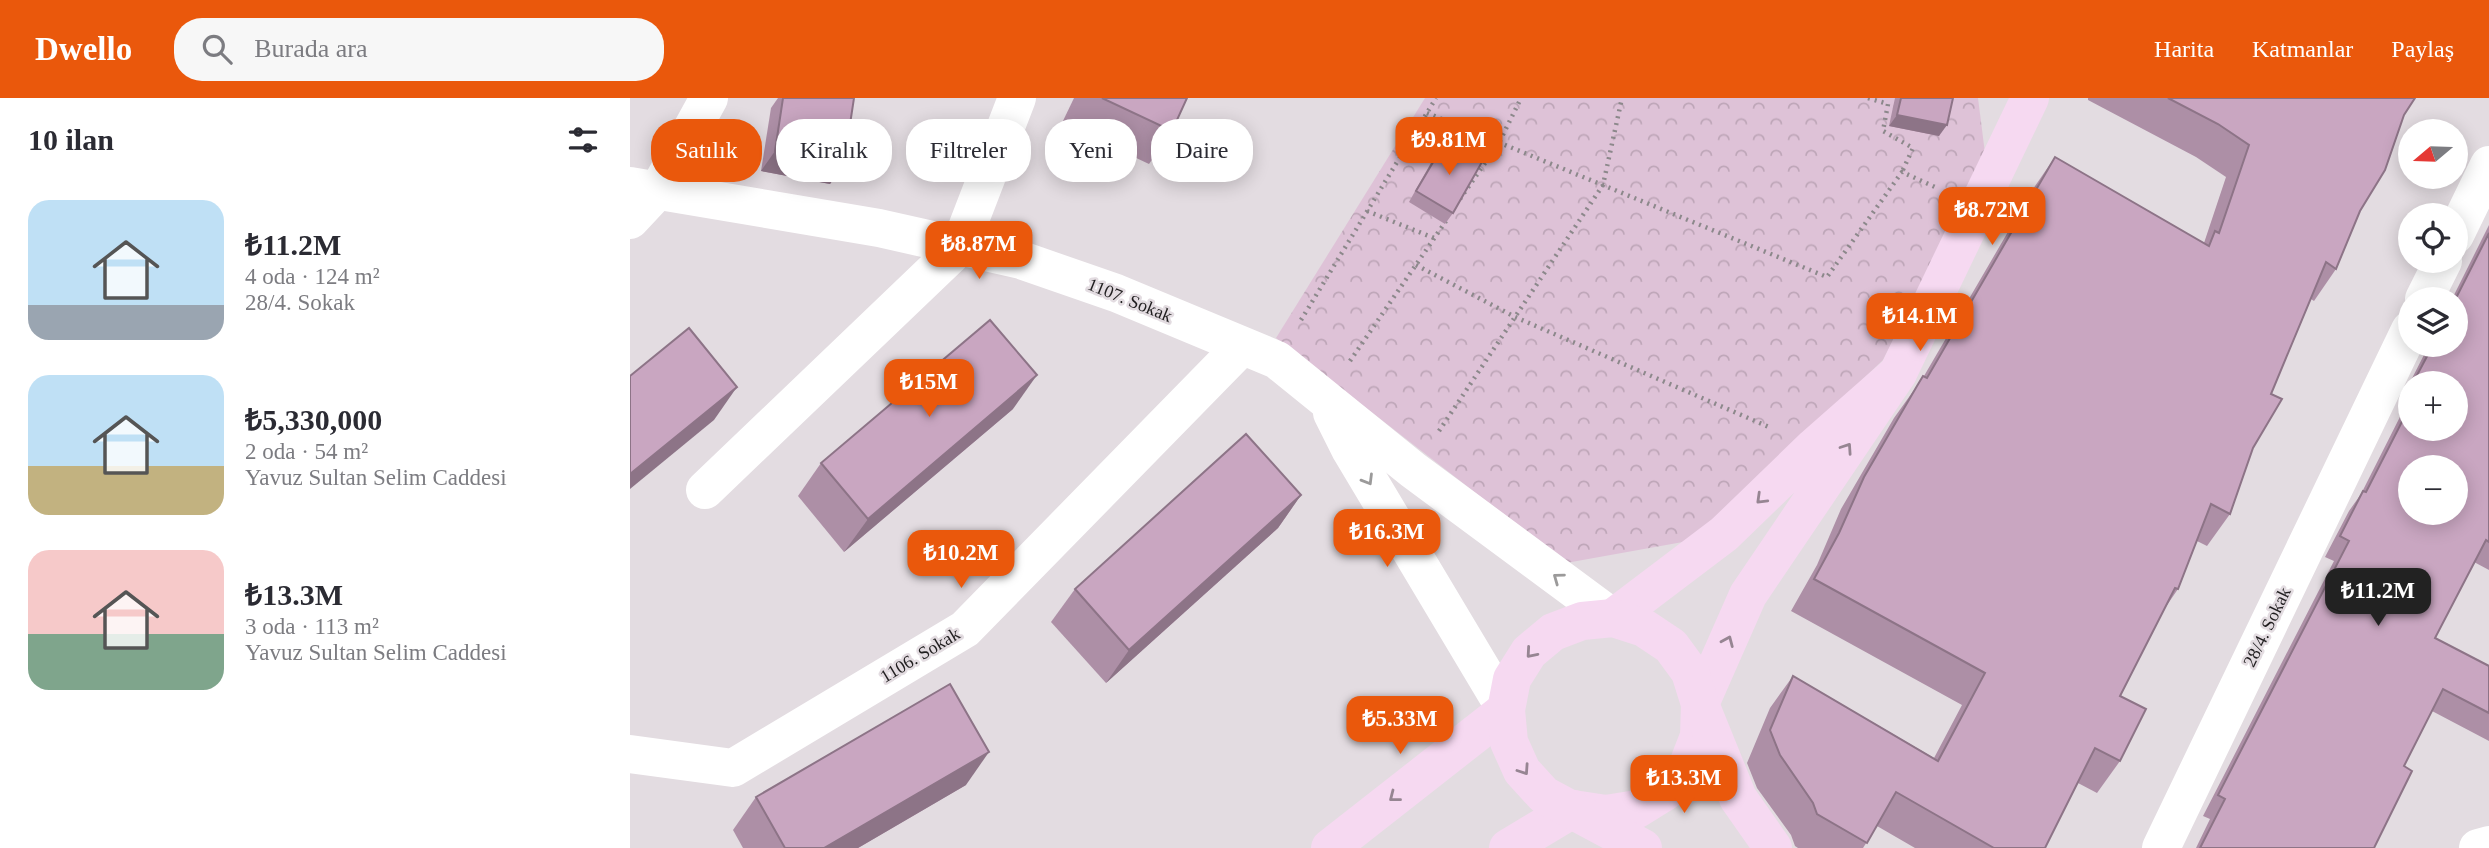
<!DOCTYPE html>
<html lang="tr">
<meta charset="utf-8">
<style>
:root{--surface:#fff;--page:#f7f7f7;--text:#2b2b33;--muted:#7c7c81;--accent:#ea580c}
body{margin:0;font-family:"Times New Roman",serif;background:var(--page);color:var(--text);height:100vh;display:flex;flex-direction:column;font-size:26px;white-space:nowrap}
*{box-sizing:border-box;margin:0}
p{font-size:23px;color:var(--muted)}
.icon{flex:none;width:38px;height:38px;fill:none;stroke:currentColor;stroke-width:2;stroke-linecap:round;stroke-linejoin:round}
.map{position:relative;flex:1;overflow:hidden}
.panel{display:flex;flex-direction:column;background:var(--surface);width:630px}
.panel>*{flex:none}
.banner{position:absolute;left:21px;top:21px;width:665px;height:63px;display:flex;gap:14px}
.needle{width:46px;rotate:251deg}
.controls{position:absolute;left:1768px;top:21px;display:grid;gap:14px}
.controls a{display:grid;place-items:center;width:70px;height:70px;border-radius:50%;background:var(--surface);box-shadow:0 4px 18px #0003;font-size:35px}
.price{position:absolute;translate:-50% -60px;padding:0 16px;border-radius:14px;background:var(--accent);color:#fff;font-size:23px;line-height:46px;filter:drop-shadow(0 2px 4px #0008)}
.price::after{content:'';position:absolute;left:50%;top:42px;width:21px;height:16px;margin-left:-10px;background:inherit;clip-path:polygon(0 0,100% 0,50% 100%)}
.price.active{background:#222;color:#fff}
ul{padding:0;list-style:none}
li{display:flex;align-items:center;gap:21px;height:175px;padding:0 28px}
li span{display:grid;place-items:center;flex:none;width:196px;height:140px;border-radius:21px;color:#555}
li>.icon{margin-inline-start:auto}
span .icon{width:84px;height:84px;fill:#fffc;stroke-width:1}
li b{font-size:30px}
h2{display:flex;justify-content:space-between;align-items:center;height:84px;padding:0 28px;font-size:30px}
.pill{padding:0 24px;border-radius:28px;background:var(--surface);box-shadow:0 4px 18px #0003;font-size:24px;line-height:63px}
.pill.active{background:var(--accent);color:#fff}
header{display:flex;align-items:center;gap:42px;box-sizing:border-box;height:98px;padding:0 35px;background:var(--accent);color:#fff}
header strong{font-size:33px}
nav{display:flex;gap:38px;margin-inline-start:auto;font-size:24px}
.search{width:490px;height:63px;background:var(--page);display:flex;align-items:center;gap:18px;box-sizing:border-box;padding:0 24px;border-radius:28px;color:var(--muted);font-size:26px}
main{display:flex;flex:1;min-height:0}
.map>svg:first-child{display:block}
</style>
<header>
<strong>Dwello</strong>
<div class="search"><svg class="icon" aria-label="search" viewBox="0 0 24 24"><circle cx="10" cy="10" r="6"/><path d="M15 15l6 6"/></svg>Burada ara</div>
<nav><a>Harita</a><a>Katmanlar</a><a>Paylaş</a></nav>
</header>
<main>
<section class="panel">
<h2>10 ilan<svg class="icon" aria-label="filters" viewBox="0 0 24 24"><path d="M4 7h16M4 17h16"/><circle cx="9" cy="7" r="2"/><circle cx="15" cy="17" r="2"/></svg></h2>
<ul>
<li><span style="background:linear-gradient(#bfe0f5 75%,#9aa5b1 0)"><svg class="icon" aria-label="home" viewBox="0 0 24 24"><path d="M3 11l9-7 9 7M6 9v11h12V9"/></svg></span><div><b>₺11.2M</b><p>4 oda · 124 m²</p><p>28/4. Sokak</p></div></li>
<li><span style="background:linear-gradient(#bfe0f5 65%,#c2b280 0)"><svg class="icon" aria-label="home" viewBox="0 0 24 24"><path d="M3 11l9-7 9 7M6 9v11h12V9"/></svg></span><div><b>₺5,330,000</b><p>2 oda · 54 m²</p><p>Yavuz Sultan Selim Caddesi</p></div></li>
<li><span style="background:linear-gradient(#f6c9c9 60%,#7fa58c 0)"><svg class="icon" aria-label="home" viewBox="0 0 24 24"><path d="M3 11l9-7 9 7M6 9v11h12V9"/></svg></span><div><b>₺13.3M</b><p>3 oda · 113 m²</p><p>Yavuz Sultan Selim Caddesi</p></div></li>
</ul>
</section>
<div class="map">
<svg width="1859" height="750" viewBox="0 0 1859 750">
<defs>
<pattern id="park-crowns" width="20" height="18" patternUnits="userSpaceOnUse" patternTransform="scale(1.75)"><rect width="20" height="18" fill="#dec2d7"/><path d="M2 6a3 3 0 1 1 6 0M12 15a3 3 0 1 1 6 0" fill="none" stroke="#bea6b8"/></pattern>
</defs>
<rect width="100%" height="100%" fill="#e3dce1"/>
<polygon fill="url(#park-crowns)" points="795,0 1348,0 1356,63 1253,262 1064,442 936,465 646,240"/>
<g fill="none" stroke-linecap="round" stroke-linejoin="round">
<g stroke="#8c888b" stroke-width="4.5" stroke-dasharray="2 5" stroke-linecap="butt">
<polyline points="1238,0 1258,6 1253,33 1283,50 1272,74"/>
<polyline points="797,15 1197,179 1272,74 1305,89"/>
<polyline points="830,101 869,45 891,0"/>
<polyline points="737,113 804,140"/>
<polyline points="786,167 885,219 1139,329"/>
<polyline points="671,222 806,0"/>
<polyline points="720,263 816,123"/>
<polyline points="809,333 973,87 992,0"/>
</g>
<g stroke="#fff" stroke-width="38">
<polyline points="0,88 249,130 391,162 486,195 647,262 783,372 983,520"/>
<polyline points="0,122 29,91 79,0"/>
<polyline points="1825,137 1859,67"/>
<polyline points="1794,201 1813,163"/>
<polyline points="702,315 720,351 876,612"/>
<polyline points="75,392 330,148 387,0"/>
<polyline points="0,656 103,670 335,531 612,248"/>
<polyline points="1531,750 1780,232"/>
<polyline points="1848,750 1859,747"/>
</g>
<g stroke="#f6d9f1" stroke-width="38">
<polyline points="1268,275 1400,0"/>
<polyline points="943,711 976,716 1007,711 1036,693 1057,669 1069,638 1070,606 1118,497 1268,275 1184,349 1094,436 983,520"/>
<polyline points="700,750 876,612"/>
<polyline points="878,750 943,711"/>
<polyline points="1013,750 914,697 892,673 879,644 876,612 882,581 899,554 923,534 952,523 983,520 1014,530 1041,548 1060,574 1070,606 1108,700 1143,750"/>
</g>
</g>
<g fill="#ad8fa6" fill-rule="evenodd">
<polygon points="148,0 153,0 214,66 200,86 131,73 141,10"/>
<polygon points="444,0 557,0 542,33 519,66 432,25"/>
<polygon points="1265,0 1323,0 1309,38 1259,28"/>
<polygon points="1458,0 1785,0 1774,17 1730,113 1706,171 1684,203 1681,201 1641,296 1600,416 1577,448 1567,443 1548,491 1535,510 1490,598 1490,663 1467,695 1448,685 1415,750 1285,750 1247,728 1233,750 1168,750 1165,748 1161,737 1127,690 1117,665 1140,610 1163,578 1304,660 1332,607 1161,513 1187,467 1211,411 1264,320 1294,278 1403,91 1425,59 1574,145 1596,79 1566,59 1458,2"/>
<polygon points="815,44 823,115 815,126 779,104 807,54"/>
<path d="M1859 127V472L1844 464 1805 540 1859 568V643L1802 613 1774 668 1744 750H1566L1580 721 1573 718 1704 463 1695 459 1719 413 1731 396 1777 305 1771 302 1799 247H1825V201H1822ZM1780 285H1825L1780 331Z"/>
<polygon points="383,311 214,454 168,398 191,365"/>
<polygon points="671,397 648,430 476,585 421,524 445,491"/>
<polygon points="336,687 228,750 113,750 103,732 126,699"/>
</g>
<g fill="#8d7487">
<polygon points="1267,17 1317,27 1309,38 1259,28"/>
<polygon points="145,53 214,66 200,86 131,73"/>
<polygon points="407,277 383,311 214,454 238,421"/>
<polygon points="107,289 84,322 0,391 0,376"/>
<polygon points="671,397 648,430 476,585 499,552"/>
<polygon points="359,654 336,687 228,750 194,750"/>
</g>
<g fill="#c9a6c1" stroke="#8d7487" stroke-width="2" fill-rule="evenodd">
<polygon points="153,0 224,0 214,66 145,53"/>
<polygon points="472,0 557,0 542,33"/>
<polygon points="1271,0 1323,0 1317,27 1267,17"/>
<polygon points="1538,0 1785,0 1774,17 1755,72 1730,113 1706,171 1696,164 1641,296 1652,301 1623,350 1600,416 1581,406 1548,491 1545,490 1490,598 1516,611 1490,663 1465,650 1415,750 1364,750 1266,694 1237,745 1187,716 1183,705 1150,657 1140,632 1163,578 1308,663 1355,575 1184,481 1209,435 1234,379 1287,288 1293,278 1297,280 1425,59 1579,148 1585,133 1589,135 1619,47 1588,26"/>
<polygon points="815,44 852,64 823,115 786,93"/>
<path d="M1859 135V444L1856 442 1805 540 1859 568V615L1813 591 1774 668 1782 673 1744 750H1570L1595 701 1588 697 1719 443 1710 438 1733 393 1736 394 1780 308V331H1825V285H1791L1785 281 1803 247H1825V202ZM1780 369H1825V415H1780Z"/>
<polygon points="360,222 407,277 238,421 191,365"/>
<polygon points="59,230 107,289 0,376 0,278"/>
<polygon points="616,336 671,397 499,552 445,491"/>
<polygon points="320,586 359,654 194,750 155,750 126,699"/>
</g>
<defs><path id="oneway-chevron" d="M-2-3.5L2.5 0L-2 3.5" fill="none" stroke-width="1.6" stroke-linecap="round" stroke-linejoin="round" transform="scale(1.75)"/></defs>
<g stroke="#968592">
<use href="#oneway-chevron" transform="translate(1217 350) rotate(-56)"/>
<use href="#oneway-chevron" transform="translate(1131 401) rotate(136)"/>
<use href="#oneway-chevron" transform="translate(1098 543) rotate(-67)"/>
<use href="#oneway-chevron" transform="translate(901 555) rotate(131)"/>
<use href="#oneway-chevron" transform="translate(894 672) rotate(56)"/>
<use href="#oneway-chevron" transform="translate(764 699) rotate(142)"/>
</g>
<g stroke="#9b9a9a">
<use href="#oneway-chevron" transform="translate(738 382) rotate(59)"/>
<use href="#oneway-chevron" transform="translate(928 480) rotate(-144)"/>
</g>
<g text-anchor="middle" stroke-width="5" stroke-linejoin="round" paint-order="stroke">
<g font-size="18" fill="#201e1f" stroke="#e3dce1">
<text transform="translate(500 202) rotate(22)" y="6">1107. Sokak</text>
<text transform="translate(1637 529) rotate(-64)" y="6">28/4. Sokak</text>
<text transform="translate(290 557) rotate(-31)" y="6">1106. Sokak</text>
</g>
</g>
</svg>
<div class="controls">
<a><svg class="needle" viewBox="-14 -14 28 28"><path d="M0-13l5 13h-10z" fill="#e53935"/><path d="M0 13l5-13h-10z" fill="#7c7c81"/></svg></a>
<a><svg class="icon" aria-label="locate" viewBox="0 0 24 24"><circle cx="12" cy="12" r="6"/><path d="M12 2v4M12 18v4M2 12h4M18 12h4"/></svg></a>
<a><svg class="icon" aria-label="layers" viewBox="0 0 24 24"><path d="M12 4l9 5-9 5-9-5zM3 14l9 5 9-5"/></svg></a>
<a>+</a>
<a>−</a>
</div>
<b class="price" style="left:819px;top:79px">₺9.81M</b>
<b class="price" style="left:1362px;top:149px">₺8.72M</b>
<b class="price" style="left:349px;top:183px">₺8.87M</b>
<b class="price" style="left:1290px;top:255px">₺14.1M</b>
<b class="price" style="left:299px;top:321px">₺15M</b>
<b class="price" style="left:757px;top:471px">₺16.3M</b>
<b class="price" style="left:331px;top:492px">₺10.2M</b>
<b class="price active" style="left:1748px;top:530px">₺11.2M</b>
<b class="price" style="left:770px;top:658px">₺5.33M</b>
<b class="price" style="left:1054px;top:717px">₺13.3M</b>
<div class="banner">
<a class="pill active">Satılık</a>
<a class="pill">Kiralık</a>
<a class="pill">Filtreler</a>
<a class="pill">Yeni</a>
<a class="pill">Daire</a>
</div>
</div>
</main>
